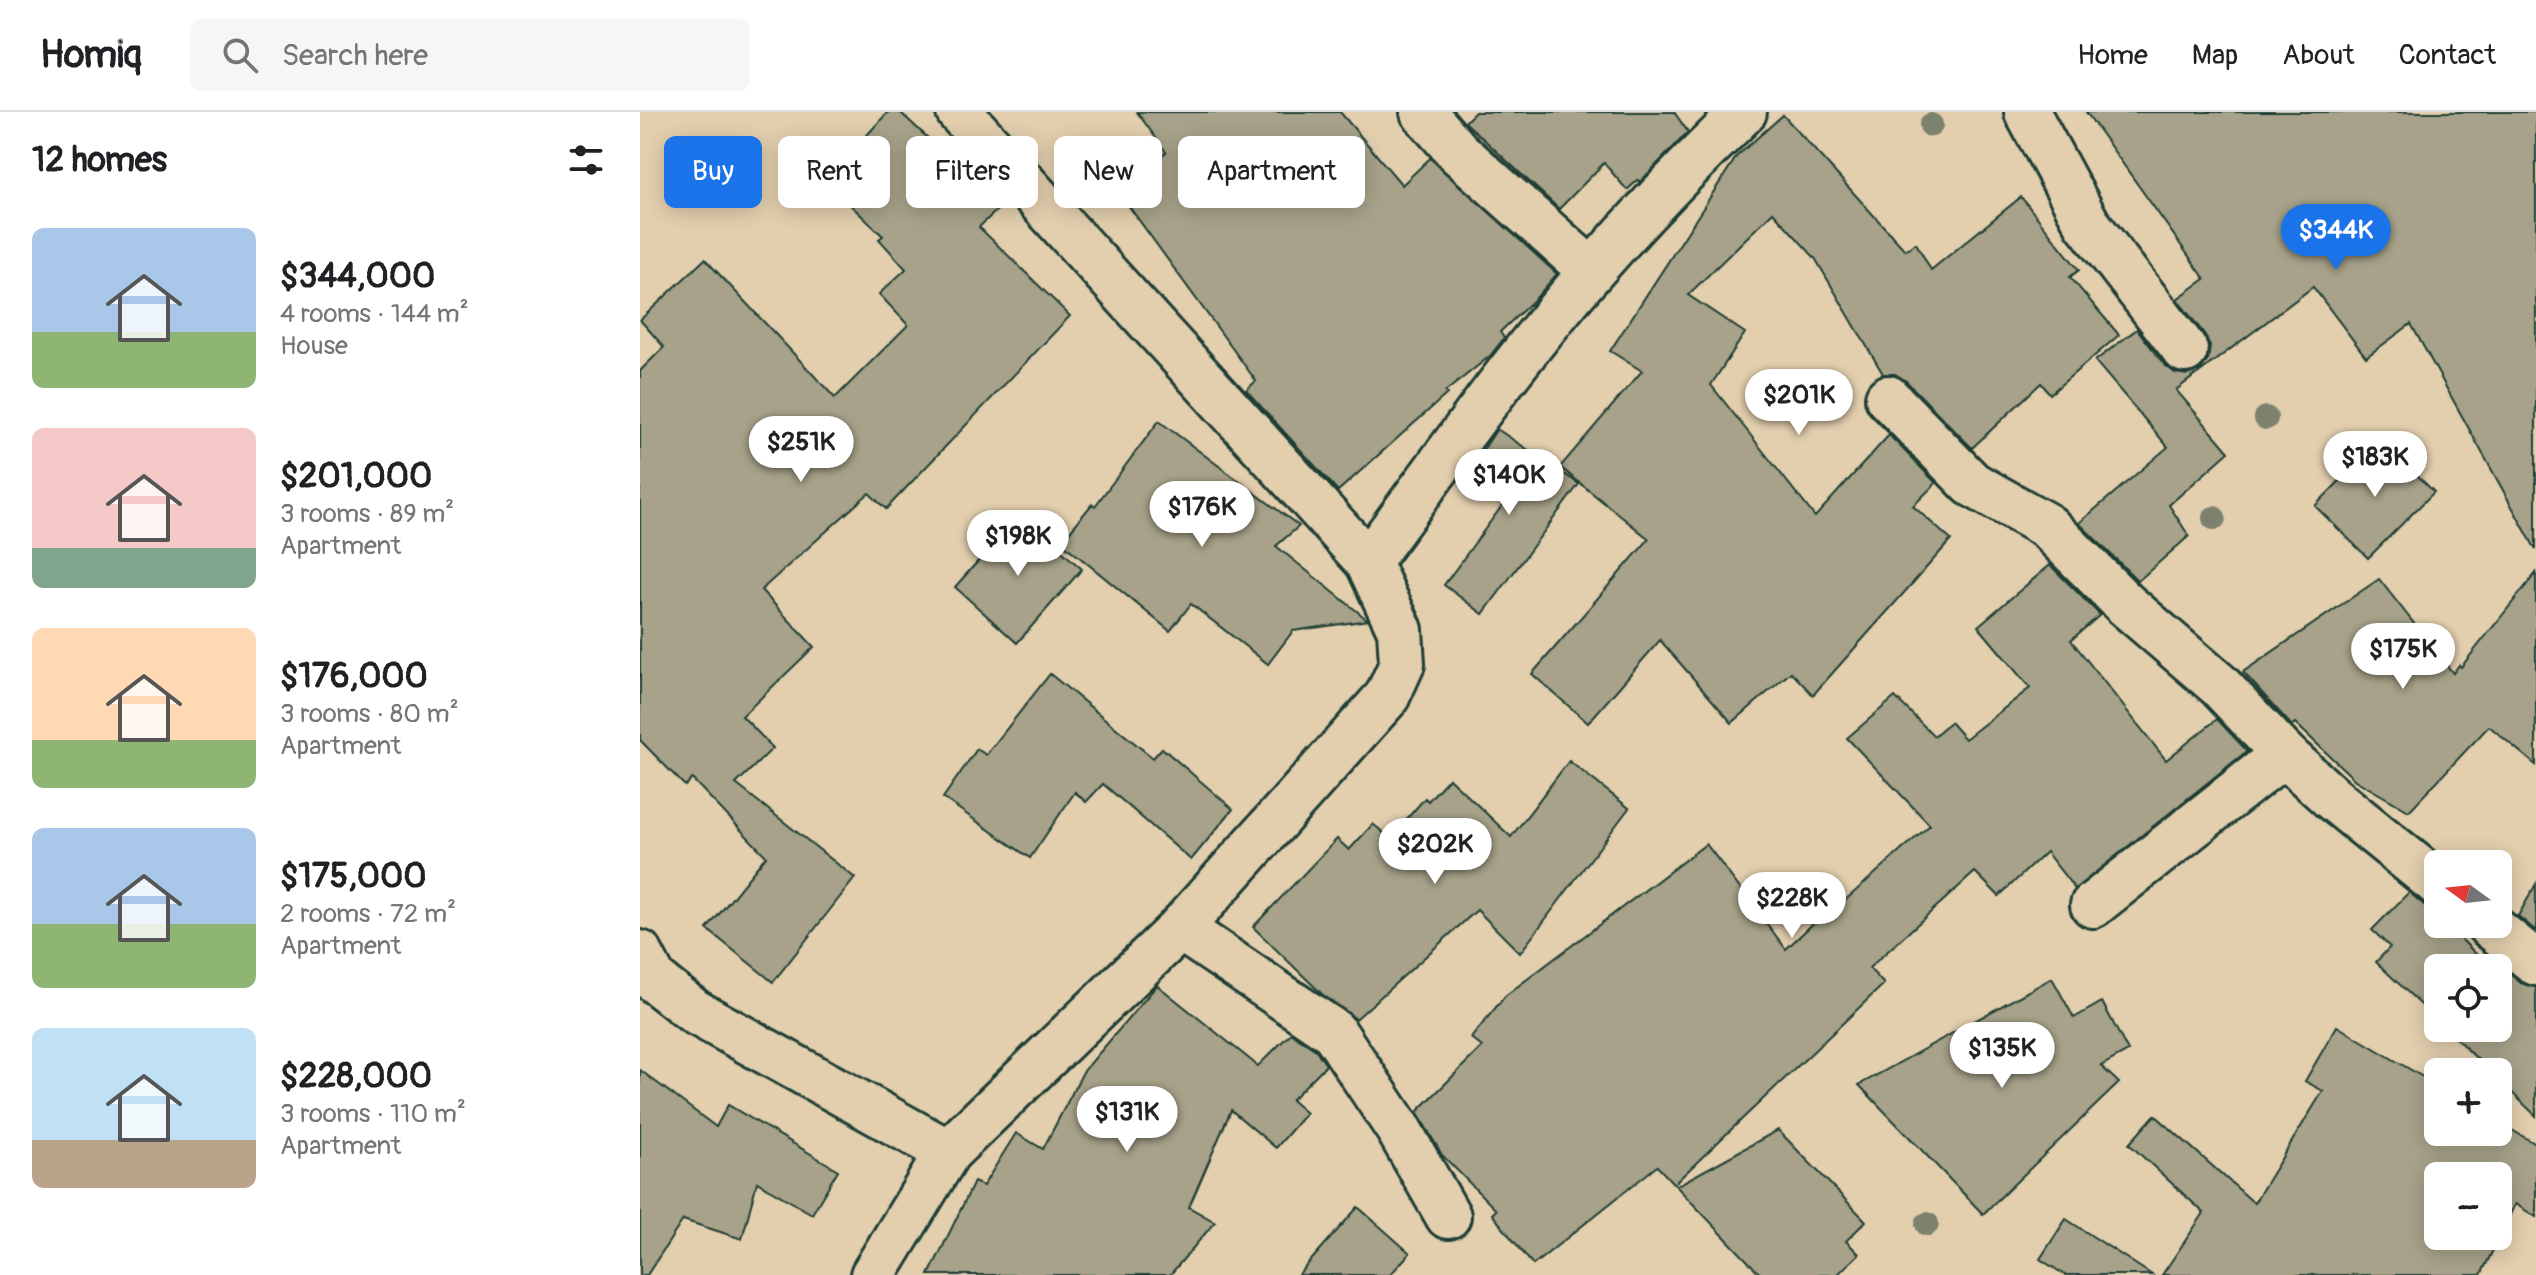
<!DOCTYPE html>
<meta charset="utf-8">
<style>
:root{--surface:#fff;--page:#f6f6f6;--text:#202124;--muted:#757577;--line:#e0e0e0;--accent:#1a73e8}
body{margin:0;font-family:Pangolin,sans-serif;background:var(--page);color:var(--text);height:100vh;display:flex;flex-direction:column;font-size:30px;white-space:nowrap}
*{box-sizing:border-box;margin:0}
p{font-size:26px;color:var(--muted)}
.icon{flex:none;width:44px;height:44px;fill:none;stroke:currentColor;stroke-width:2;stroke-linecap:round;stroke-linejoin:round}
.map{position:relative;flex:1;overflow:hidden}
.side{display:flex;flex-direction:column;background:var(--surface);width:640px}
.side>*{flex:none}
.top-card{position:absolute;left:24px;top:24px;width:760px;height:72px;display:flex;gap:16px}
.needle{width:52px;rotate:285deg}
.controls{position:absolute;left:1784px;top:738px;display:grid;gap:16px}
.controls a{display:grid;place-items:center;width:88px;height:88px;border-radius:12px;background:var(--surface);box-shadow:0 4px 20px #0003;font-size:40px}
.price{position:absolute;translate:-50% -68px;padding:0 18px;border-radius:28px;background:#fff;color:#222;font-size:26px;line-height:52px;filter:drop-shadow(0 2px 4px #0008)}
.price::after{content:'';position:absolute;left:50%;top:48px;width:24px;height:18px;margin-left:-12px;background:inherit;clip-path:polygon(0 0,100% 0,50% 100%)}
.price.active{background:var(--accent);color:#fff}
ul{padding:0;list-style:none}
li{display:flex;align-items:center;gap:24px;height:200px;padding:0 32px}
li span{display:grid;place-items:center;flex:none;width:224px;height:160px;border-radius:12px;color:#555}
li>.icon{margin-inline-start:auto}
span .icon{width:96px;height:96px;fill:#fffc;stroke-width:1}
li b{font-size:34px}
h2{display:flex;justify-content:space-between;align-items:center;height:96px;padding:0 32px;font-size:34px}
.tag{padding:0 28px;border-radius:12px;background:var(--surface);box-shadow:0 4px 20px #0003;font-size:28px;line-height:72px}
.tag.active{background:var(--accent);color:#fff}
header{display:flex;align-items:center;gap:48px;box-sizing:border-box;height:112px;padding:0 40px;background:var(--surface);border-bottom:2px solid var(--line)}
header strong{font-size:38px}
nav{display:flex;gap:44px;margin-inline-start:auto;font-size:28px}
.search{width:560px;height:72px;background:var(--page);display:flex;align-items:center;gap:20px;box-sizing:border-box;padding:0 28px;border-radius:12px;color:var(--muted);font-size:30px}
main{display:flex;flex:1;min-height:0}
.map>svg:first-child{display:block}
</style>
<header>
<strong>Homiq</strong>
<div class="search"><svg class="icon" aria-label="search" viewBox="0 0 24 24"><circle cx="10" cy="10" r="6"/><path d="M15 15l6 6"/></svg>Search here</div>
<nav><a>Home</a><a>Map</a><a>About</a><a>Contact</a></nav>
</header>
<main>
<section class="side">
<h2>12 homes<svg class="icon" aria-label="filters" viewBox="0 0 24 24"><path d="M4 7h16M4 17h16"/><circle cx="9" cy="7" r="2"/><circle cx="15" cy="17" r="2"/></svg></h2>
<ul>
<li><span style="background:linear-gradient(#a9c7e8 65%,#8fb573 0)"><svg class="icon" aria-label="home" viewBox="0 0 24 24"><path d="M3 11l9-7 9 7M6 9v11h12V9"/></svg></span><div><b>$344,000</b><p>4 rooms · 144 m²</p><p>House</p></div></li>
<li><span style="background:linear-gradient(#f6c9c9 75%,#7fa58c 0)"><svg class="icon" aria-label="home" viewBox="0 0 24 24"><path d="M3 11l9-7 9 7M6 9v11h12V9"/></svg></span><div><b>$201,000</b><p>3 rooms · 89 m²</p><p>Apartment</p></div></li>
<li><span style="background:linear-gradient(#ffd9b3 70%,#8fb573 0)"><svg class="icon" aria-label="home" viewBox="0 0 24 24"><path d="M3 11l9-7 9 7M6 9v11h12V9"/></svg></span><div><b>$176,000</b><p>3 rooms · 80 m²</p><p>Apartment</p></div></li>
<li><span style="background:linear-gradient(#a9c7e8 60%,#8fb573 0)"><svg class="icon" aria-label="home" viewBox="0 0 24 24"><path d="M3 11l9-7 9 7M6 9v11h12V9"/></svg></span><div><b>$175,000</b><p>2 rooms · 72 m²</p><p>Apartment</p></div></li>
<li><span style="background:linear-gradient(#bfe0f5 70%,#b9a48a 0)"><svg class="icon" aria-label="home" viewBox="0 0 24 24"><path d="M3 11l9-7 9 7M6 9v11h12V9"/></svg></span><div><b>$228,000</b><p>3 rooms · 110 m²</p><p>Apartment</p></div></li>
</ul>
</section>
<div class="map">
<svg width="1896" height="1163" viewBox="0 0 1896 1163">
<rect width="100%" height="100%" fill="#e3cfae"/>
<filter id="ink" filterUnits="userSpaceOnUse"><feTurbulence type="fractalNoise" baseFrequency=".0125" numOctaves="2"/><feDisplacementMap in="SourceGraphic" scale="16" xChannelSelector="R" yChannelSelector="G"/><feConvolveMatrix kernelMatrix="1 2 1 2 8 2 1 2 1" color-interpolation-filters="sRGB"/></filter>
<g filter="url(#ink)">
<g fill="#a7a289" stroke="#1f3d34" stroke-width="2" fill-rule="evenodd">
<polygon points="248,0 260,0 318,54 326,46 366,90 339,115 430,204 246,397 229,381 121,478 174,535 102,604 133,636 96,672 215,766 133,870 67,817 126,744 52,667 45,674 0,628 0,259 24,235 0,208 65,147 195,286 268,213 239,182 266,157 239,127 243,124 185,69"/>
<polygon points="497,0 700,0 762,73 790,46 917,162 896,186 860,220 864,226 850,244 805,280 807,282 698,379 606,278 616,269 477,78 526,40"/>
<polygon points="835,0 1034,0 1048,20 1000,70 998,68 987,78 964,51 919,97 825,10"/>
<polygon points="1446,0 1896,0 1896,438 1771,212 1726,245 1673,175 1536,278 1589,340 1529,393 1549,424 1498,469 1439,411 1528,335 1455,249 1497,217 1525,253 1535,261 1548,263 1560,258 1568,248 1570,234 1565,223 1537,187 1565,167"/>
<polygon points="1143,3 1265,138 1276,131 1291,158 1381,85 1439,158 1430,165 1479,223 1410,282 1401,271 1332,336 1266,269 1255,262 1243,262 1175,146 1133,100 1048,183 1105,221 1071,273 1175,405 1249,323 1296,371 1273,394 1311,428 1173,583 1151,560 1092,611 1020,528 948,611 892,562 1009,427 920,355 1002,259 970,239 1097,44"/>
<polygon points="519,309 659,414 636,434 728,508 653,519 628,552 551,492 530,519 421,430 452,392 455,394"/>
<polygon points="857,317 939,372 843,502 804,473 864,391 825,365"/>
<polygon points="1741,327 1794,380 1728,446 1675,394"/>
<polygon points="380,402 442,457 377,531 315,475"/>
<polygon points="1410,453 1460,503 1431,528 1526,648 1577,607 1607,639 1435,777 1406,740 1359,784 1335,760 1229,856 1244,872 1034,1072 1017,1054 893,1153 852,1102 856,1098 802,1043 777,1000 842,935 831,926 865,884 1066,732 1146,837 1181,804 1184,807 1290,713 1207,626 1255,585 1294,624 1310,610 1325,627 1390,576 1338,514"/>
<polygon points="1896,461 1896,653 1849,614 1769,699 1715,668 1655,611 1652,614 1603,560 1739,467 1813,561 1819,553 1821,555"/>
<polygon points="410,562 513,646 522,636 593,697 551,748 463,672 446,690 435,680 390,746 303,686 337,637 346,643"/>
<polygon points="929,649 989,696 880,841 837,798 716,907 683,883 613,815 697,727 709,738 733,712 750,726 785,686 788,689 809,666 871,725"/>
<polygon points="1896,772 1896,819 1878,804"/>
<polygon points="1769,780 1798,805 1798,812 1806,812 1850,856 1854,849 1881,871 1896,875 1896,1004 1858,967 1858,960 1851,960 1805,916 1858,916 1858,856 1798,856 1798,909 1736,850 1750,835 1732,818"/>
<polygon points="1412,866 1434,906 1462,890 1488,939 1461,954 1479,971 1343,1102 1219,973"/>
<polygon points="517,873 618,954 651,921 676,938 686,953 651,988 666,1001 636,1036 591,998 549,1095 575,1110 530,1163 289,1163 334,1070 343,1074 376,1021 403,1037 443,960"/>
<path d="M1697 914 1798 974V1020H1858V1010L1896 1032V1105L1875 1092 1841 1163H1522L1564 1101 1489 1032 1515 1003 1614 1091 1683 979 1665 969ZM1798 1064H1858V1124H1798Z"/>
<polygon points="0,958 76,1015 88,993 198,1058 172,1102 117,1070 102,1127 43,1108 7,1163 0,1163"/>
<polygon points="1138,1018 1226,1109 1206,1129 1219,1142 1197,1163 1121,1163 1036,1074"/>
<polygon points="718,1095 770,1141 750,1163 658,1163"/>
<polygon points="1426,1107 1512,1163 1425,1163 1400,1147"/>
</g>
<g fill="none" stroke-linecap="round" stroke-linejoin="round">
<defs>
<g id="minor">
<polyline points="319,0 728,450"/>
<polyline points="783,0 819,41 951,159"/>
<polyline points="1387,0 1447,111 1545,238"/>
<polyline points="1248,286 1332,372 1407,414 1485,492 1579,573 1644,642 1691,685 1798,772"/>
<polyline points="1453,793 1644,642"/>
<polyline points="1848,812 1896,851"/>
<polyline points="540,816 694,920 759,1018 808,1104"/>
<polyline points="0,841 14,868 55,900 308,1040"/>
<path d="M233 1163 308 1040 540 816 747 585 762 552 760 518 728 450C801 352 871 251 952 159 1000 104 1051 51 1104 0"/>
</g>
</defs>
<use href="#minor" stroke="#1f3d34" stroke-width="50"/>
<use href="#minor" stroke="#e3cfae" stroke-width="44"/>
</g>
<g fill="#7c826e">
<circle cx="1291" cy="13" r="12"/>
<circle cx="1626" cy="306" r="12"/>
<circle cx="1574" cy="406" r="12"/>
<circle cx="1287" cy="1112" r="12"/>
</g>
</g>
</svg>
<div class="controls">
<a><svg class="needle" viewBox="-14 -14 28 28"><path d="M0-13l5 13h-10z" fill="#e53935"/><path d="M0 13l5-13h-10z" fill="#757577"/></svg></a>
<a><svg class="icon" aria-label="locate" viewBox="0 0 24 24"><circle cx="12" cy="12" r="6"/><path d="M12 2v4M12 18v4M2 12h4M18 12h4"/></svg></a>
<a>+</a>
<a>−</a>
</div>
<b class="price active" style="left:1696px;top:160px">$344K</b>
<b class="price" style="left:1159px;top:325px">$201K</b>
<b class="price" style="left:161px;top:372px">$251K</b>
<b class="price" style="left:1735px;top:387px">$183K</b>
<b class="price" style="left:869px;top:405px">$140K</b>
<b class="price" style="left:562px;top:437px">$176K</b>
<b class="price" style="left:378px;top:466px">$198K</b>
<b class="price" style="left:1763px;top:579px">$175K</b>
<b class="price" style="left:795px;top:774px">$202K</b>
<b class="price" style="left:1152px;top:828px">$228K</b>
<b class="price" style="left:1362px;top:978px">$135K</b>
<b class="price" style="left:487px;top:1042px">$131K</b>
<div class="top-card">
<a class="tag active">Buy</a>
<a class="tag">Rent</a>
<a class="tag">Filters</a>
<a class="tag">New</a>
<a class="tag">Apartment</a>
</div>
</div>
</main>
